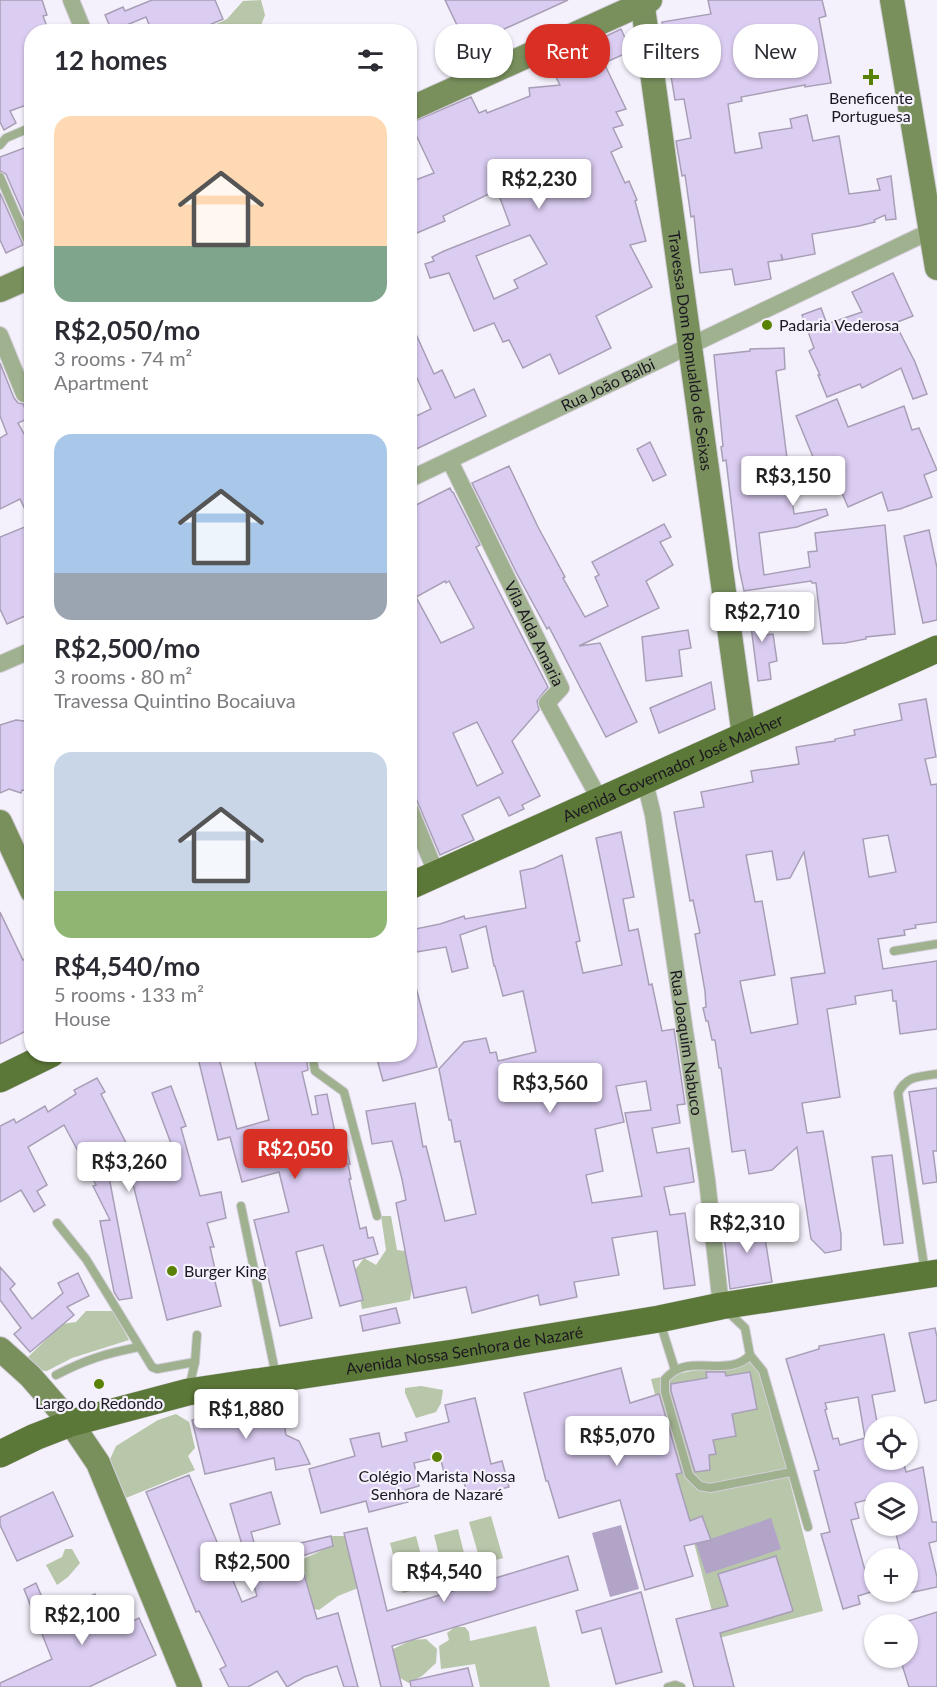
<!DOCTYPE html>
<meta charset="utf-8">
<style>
:root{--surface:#fff;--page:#f7f7f7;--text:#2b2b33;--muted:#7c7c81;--accent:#d93025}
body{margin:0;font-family:Lato,sans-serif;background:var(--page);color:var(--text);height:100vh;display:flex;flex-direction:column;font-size:22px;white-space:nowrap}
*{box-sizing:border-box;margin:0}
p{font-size:20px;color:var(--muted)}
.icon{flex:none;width:33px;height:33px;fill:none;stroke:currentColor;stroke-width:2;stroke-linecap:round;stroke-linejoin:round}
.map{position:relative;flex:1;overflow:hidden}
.sheet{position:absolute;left:24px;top:24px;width:393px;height:1038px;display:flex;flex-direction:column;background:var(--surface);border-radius:24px;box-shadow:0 2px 4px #0004}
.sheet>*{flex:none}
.hud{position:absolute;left:435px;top:24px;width:411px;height:54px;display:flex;gap:12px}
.fabs{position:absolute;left:864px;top:1416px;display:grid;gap:12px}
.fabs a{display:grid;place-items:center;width:54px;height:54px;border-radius:50%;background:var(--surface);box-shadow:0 2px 4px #0004;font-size:30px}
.price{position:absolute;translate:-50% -51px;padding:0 14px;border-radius:6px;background:#fff;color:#222;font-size:20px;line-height:39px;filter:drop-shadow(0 2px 3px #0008)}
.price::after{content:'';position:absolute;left:50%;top:36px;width:18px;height:14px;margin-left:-9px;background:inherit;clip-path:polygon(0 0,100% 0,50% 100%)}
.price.active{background:var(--accent);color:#fff}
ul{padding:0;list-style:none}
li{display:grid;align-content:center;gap:12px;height:318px;padding:0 30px}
li span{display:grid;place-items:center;height:186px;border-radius:18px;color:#555}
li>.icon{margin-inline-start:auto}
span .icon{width:108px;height:108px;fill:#fffc;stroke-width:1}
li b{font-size:26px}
h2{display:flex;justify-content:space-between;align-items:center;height:72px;padding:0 30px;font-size:26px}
.chip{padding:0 21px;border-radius:24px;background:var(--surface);box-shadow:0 2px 4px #0004;font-size:21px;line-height:54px}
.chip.active{background:var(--accent);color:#fff}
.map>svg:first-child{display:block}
</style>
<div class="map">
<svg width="937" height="1687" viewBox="0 0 937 1687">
<rect width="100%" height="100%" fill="#f5f1fc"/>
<g fill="#b8c6a9">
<polygon points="261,0 265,15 259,31 215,31 212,26 227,19 243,1"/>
<polygon points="381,1216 391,1216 397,1250 405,1251 412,1287 410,1300 362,1309 355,1270 364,1258 376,1265 386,1250"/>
<polygon points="86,1311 114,1311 129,1340 72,1358 47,1371 36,1370 27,1358 62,1324 76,1322"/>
<polygon points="758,1358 823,1611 719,1638 651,1379"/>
<polygon points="421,1386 443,1390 441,1403 436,1412 416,1418 405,1393 405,1388"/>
<polygon points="176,1414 189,1422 195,1448 188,1456 195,1470 121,1500 107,1466 116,1446 158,1420"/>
<polygon points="491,1516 503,1558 481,1564 469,1522"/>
<polygon points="458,1529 469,1573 445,1579 434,1535"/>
<polygon points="326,1536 345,1536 358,1588 338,1596 319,1610 314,1609 301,1560 327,1548"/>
<polygon points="416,1536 429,1586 403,1593 390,1543"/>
<polygon points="65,1549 72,1549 80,1563 68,1577 57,1585 46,1565 62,1557"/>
<polygon points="536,1626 550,1687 480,1687 475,1664 441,1669 439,1646 449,1640 447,1633 455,1627 465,1627 469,1632 470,1641"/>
<polygon points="426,1639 437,1649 436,1663 422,1676 409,1683 400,1678 393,1649 412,1640"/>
</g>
<g fill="#b2a4c7">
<polygon points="771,1518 781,1549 706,1574 696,1544"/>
<polygon points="621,1525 639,1589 610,1597 592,1533"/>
</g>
<g fill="#dbccf1" stroke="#a89fb7" stroke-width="1.5" fill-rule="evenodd">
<polygon points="0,0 42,0 47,15 43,16 49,32 32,32 32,103 10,111 16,123 4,130 0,122"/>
<polygon points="152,0 215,0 223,19 194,32 152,32 146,17 112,31 105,15 123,7 125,11"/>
<polygon points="445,0 568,0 467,46"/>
<polygon points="708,0 822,0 826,16 819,18 831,83 805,87 805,85 741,97 742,101 728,104 735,153 762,148 759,133 792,128 790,119 807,115 813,141 839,136 849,194 880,190 877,179 891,176 896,219 886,220 885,215 874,220 875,222 859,226 812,234 815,254 783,260 781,254 782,260 768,262 771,279 735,285 732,269 700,273 694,216 691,217 685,175 682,176 676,141 691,138 684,99 675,100 662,22 711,14"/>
<path d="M621 29 631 51 604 63 626 109 616 112 623 125 613 128 622 147 611 152 625 183 629 181 637 200 635 201 646 241 630 245 652 287 596 316 611 348 559 374 550 354 523 368 509 340 503 342 494 323 474 331 449 273 430 278 425 264 434 261 432 257 444 251 510 225 497 190 443 216 445 221 417 233 410 215V182L434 173 416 135 410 138V123L471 97 479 113 486 110 487 113 530 96 529 88 560 85 550 66 601 42 600 39ZM530 235 547 264 514 280 518 288 494 299 476 256Z"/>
<polygon points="32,145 32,234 6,174 0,171 0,157"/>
<polygon points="0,193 23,245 6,253 0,240"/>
<polygon points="893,273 913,316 895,323 915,362 927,394 913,399 901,368 862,388 860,384 827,397 818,375 820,375 809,351 814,348 802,315 821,308 827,324 862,312 852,292"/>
<polygon points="410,321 434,374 442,370 455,398 474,389 486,416 410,452 410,419 431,409 417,378 410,382"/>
<polygon points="784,348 785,369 776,371 794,514 826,509 828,515 797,527 759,533 764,575 810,567 808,552 817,551 815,533 885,525 895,634 866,637 866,639 845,643 823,644 816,583 812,583 811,581 744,591 739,568 726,460 723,461 721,447 723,446 714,355 750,351 750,349"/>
<polygon points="0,363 14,398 18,403 23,404 29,418 18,423 32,448 32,524 20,499 0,509 0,438 7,434 0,416"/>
<polygon points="837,399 848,427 904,406 912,430 919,428 937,470 924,475 932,497 900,509 888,511 882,492 848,507 835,477 823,481 796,416"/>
<polygon points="650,442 666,475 653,481 637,449"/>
<polygon points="509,466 538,527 565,577 563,578 585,617 608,606 595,577 599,575 592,562 664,524 671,537 660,542 673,565 646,581 659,608 579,646 600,643 637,722 606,737 549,627 547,629 516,572 472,483"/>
<path d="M450 488 452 492H453L480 545 476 547 548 687 537 701 539 710 512 741 540 796 522 805 524 809 509 816 499 797 462 815 474 840 440 855 410 784V508ZM445 581 446 583 449 581 474 628 441 643 416 597ZM477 722 503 773 477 786 453 733Z"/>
<polygon points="32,524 32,613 7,624 0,609 0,537"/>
<polygon points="929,530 937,568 937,620 923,623 904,536"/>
<polygon points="759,601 765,635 773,634 777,661 769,663 771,679 758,681 748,603"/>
<polygon points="688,630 691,648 679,650 682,676 646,681 642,637"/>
<polygon points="711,682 715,709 659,733 650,708"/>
<path d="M926 699 936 757 925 759 931 785 937 784V922L915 925 916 928 904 930 905 935 878 939 883 969 937 961V1029L900 1034 896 1001H893L892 990 855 996 856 1004 827 1009 840 1097 802 1103 807 1133 823 1131 841 1234V1250L825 1253 811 1239 797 1147 772 1170 749 1174 745 1150 732 1152 721 1068H719L715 1040H712L708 1021H706L703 1008 706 1007 705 991 695 934 700 933 693 900 690 901 674 812 704 807 701 792 753 782 751 771 799 764 796 747 835 741V739L855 735 854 730 902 720 899 704ZM888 835 896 872 869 877 863 839ZM772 851 777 880 790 878 804 852 825 973 791 978 798 1024 751 1033 740 981 775 975 762 901 755 902 746 855Z"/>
<polygon points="16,720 32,722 32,791 22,790 21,793 9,789 0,793 0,725"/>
<path d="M621 832 634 897 623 899 629 931 638 929 649 985 652 984 662 1031 674 1029 685 1104 677 1105 680 1123 652 1128 657 1153 689 1148 694 1182 664 1187 670 1215 685 1213 695 1285 664 1289 657 1231 612 1238 619 1275 574 1282 577 1297 540 1305 538 1295 472 1313 466 1287 414 1298 396 1203 406 1200 402 1179 392 1141 372 1144 366 1111 415 1103 423 1147 426 1146 445 1221 476 1214 460 1141 455 1142 451 1120H449L439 1069 464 1042 486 1038 490 1053 496 1052 498 1061 536 1052 523 991 503 996 495 966H494L486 926 460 935 468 968 452 972 446 947 410 953V930L440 924 464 916 465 919 526 908 520 871 534 868 562 855 580 941 576 942 583 973 622 965 596 838ZM646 1081 651 1110 625 1113 642 1196 592 1203 586 1175 603 1171 595 1129 624 1122 616 1086Z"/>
<polygon points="0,912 23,960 26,959 32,968 32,1028 0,1044"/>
<polygon points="414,980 437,1067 383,1081 377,1059 385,1057 384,1054 410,1054 410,981"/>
<path d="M197 1054H218L237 1129 269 1120 253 1054H306L308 1070 302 1072 312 1115 318 1114 315 1096 327 1094 339 1152 347 1150 350 1164H348L351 1179H349L360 1229 366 1227 368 1238 373 1237 378 1254 353 1261 363 1300 340 1306 323 1245 296 1252 312 1318 280 1326 254 1220 289 1212 279 1172 242 1182 230 1137 218 1140ZM321 1130 326 1155 296 1162 289 1136Z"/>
<polygon points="97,1078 105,1092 101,1094 137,1164 172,1146 152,1093 171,1086 186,1126 181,1128 200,1196 221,1192 226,1218 207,1223 214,1247 210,1247 215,1269 212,1269 221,1306 167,1320 130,1172 109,1177 132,1298 119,1300 114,1292 100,1221 110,1220 93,1186 96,1185 64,1125 28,1147 47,1185 37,1191 45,1205 34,1212 21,1190 0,1202 0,1126 14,1119 16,1123 45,1106 48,1112 76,1094 74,1090"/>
<polygon points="937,1088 937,1151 933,1151 937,1182 923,1184 909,1092"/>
<polygon points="892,1155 903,1243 884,1245 872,1157"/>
<polygon points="762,1219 772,1282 730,1289 723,1225"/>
<polygon points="0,1267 15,1284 10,1289 32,1319 63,1293 58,1283 78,1273 89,1296 67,1307 74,1315 30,1352 14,1334 21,1328 0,1300"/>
<polygon points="396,1308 400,1323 363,1331 360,1316"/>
<polygon points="935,1328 937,1337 937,1400 925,1403 909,1333"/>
<path d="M884 1334 895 1391 872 1395 877 1422 874 1423V1460H903L906 1472 923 1467 932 1522H937V1541L929 1543 937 1577V1587L909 1593 908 1558H902L894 1526H908V1492H874V1498L855 1503 859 1518 851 1520 871 1592 858 1596 860 1604 843 1609 821 1534 830 1532 814 1471 819 1470 786 1359 819 1349V1346ZM858 1397 865 1438 840 1445 838 1438 833 1439 825 1410 827 1409 825 1403Z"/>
<polygon points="621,1368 630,1403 659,1394 682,1473 676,1474 690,1521 702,1516 711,1540 684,1546 693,1576 645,1590 620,1500 559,1518 548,1481 546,1481 524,1393"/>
<polygon points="706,1372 725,1372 726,1376 750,1372 757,1409 732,1414 736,1436 713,1440 716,1454 709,1455 710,1470 695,1472 671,1391 671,1384 707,1378"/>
<polygon points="475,1398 491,1464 502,1461 509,1487 468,1497 461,1472 445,1476 440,1457 414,1463 419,1486 405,1490 408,1502 369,1512 366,1501 321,1513 309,1469 355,1456 350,1439 379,1433 382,1447 407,1441 405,1433 449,1422 445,1405"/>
<polygon points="257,1405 259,1414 282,1411 286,1435 299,1441 310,1464 276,1470 274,1458 205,1474 192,1420"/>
<polygon points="189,1475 242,1602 257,1596 230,1504 271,1492 280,1524 251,1532 257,1553 331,1536 333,1546 299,1557 317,1619 338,1613 358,1687 344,1687 337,1666 304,1677 287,1687 277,1671 248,1687 229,1687 220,1669 226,1666 199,1611 196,1612 146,1492"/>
<polygon points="53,1492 73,1536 17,1561 0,1525 0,1517"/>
<polygon points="367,1528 387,1611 568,1556 578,1590 392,1646 402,1687 381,1687 344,1533"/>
<polygon points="776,1556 793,1611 720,1633 734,1687 694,1687 676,1619 728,1606 718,1574"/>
<polygon points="36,1583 49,1614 95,1594 112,1631 139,1618 156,1655 89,1687 0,1687 0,1683 52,1659 24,1589"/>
<polygon points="641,1592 662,1672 616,1684 601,1628 582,1633 576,1611"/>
<polygon points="937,1612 937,1687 909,1687 900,1658 908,1658 908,1621"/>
<polygon points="468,1668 473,1687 411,1687 410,1681"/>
</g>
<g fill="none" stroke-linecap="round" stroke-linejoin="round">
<defs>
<g id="lane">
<polyline points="0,145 6,138 32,127"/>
<polyline points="0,177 32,251"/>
<polyline points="894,951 937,944"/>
<polyline points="312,1054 315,1071 344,1092 377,1216"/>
<polyline points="241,1206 276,1376"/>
<polyline points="57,1223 86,1259 152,1367 157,1369 195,1362"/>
<path d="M925 1272 898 1093C907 1075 919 1077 937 1074"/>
<path d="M726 1310 745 1328 750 1355C731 1376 699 1358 676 1370 672 1372 668 1376 665 1379V1392L689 1475 700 1486 710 1488 791 1472"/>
<polyline points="660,1322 675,1370"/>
<polyline points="750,1355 763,1371 808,1527"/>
<path d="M56 1375C85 1360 107 1353 139 1347"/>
<polyline points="189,1388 195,1362 197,1335"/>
<polyline points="668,1687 675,1685 681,1687"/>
</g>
<g id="street">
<polyline points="71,0 84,32"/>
<polyline points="0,335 24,394"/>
<path id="s1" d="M450 461 561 688 547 703 600 800"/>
<path id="s2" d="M410 479 937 228"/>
<polyline points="0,664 32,650"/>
<path id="s3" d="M645 782 653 815 707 1180 721 1306"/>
<polyline points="410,809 436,873"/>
</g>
<g id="secondary">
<path id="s4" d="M642 0 744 736"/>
<polyline points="892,0 937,268"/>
<polyline points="410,109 650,0"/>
<polyline points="0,290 32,276"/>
<polyline points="0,822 32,891"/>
<polyline points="0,1349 30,1376 71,1423 98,1463 190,1687"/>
</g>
<g id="primary">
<path id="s5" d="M410 886 937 649"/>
<polyline points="0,1079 51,1054"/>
<path id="s6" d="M0 1454 35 1437 71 1423 188 1392 453 1353 659 1319 721 1306 937 1273"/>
</g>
</defs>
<use href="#lane" stroke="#d2ced9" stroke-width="10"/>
<use href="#street" stroke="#d2ced9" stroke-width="18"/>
<use href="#secondary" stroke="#d2ced9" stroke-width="26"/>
<use href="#primary" stroke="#d2ced9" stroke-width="28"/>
<use href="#lane" stroke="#a0b18f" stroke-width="8"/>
<use href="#street" stroke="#a0b18f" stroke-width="16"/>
<use href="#secondary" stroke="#79905d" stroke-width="24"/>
<use href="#primary" stroke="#5c7838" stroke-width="27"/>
</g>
<g fill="#598104" stroke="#f5f1fc" stroke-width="2">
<path d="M868 68h6v6h6v6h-6v6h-6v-6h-6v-6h6z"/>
<circle cx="767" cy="325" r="6"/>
<circle cx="172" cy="1271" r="6"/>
<circle cx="99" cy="1384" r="6"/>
<circle cx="437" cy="1457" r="6"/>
</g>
<g text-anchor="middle" stroke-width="4.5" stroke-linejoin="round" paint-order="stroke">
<g font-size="16" fill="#1c1821" stroke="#f5f1fc">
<text x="871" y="104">Beneficente<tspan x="871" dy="18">Portuguesa</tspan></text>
<text x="779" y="331" text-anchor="start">Padaria Vederosa</text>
<text x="184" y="1277" text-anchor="start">Burger King</text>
<text x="99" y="1409">Largo do Redondo</text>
<text x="437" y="1482">Colégio Marista Nossa<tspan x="437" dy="18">Senhora de Nazaré</tspan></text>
</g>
<g font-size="16" fill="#1c1821" stroke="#f5f1fc">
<text dy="6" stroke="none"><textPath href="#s4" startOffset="354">Travessa Dom Romualdo de Seixas</textPath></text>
<text dy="6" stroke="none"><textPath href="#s2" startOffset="219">Rua João Balbi</textPath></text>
<text dy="6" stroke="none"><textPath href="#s1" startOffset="192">Vila Alda Amaria</textPath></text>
<text dy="6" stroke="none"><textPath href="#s5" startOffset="288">Avenida Governador José Malcher</textPath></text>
<text dy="6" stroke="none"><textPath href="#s3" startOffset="264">Rua Joaquim Nabuco</textPath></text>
<text dy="6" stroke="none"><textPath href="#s6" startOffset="478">Avenida Nossa Senhora de Nazaré</textPath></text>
</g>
</g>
</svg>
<div class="fabs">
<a><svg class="icon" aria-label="locate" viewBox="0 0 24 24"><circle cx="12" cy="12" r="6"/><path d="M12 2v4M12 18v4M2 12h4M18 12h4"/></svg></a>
<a><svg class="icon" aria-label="layers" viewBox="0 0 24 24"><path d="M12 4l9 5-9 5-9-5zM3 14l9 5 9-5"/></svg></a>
<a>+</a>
<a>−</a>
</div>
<b class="price" style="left:539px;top:210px">R$2,230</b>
<b class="price" style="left:793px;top:507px">R$3,150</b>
<b class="price" style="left:762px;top:643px">R$2,710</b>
<b class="price" style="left:550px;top:1114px">R$3,560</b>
<b class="price active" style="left:295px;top:1180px">R$2,050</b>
<b class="price" style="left:129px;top:1193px">R$3,260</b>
<b class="price" style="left:747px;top:1254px">R$2,310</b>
<b class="price" style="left:246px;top:1440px">R$1,880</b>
<b class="price" style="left:617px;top:1467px">R$5,070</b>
<b class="price" style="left:252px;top:1593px">R$2,500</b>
<b class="price" style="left:444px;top:1603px">R$4,540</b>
<b class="price" style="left:82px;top:1646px">R$2,100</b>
<div class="hud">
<a class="chip">Buy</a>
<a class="chip active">Rent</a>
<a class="chip">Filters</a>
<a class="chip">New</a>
</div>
<section class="sheet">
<h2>12 homes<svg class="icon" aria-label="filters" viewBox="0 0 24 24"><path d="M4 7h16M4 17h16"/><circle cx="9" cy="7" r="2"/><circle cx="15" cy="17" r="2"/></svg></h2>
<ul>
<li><span style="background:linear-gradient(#ffd9b3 70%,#7fa58c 0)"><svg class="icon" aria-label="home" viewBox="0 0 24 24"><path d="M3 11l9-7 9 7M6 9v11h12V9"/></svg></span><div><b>R$2,050/mo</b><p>3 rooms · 74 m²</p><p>Apartment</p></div></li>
<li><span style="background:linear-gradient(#a9c7e8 75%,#9aa5b1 0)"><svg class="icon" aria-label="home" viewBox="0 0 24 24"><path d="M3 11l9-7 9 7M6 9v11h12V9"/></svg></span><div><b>R$2,500/mo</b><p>3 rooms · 80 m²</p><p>Travessa Quintino Bocaiuva</p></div></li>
<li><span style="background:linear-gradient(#c9d6e8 75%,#8fb573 0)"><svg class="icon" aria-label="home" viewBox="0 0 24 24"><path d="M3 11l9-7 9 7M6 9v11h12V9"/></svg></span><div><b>R$4,540/mo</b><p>5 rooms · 133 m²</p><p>House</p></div></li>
</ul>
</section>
</div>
